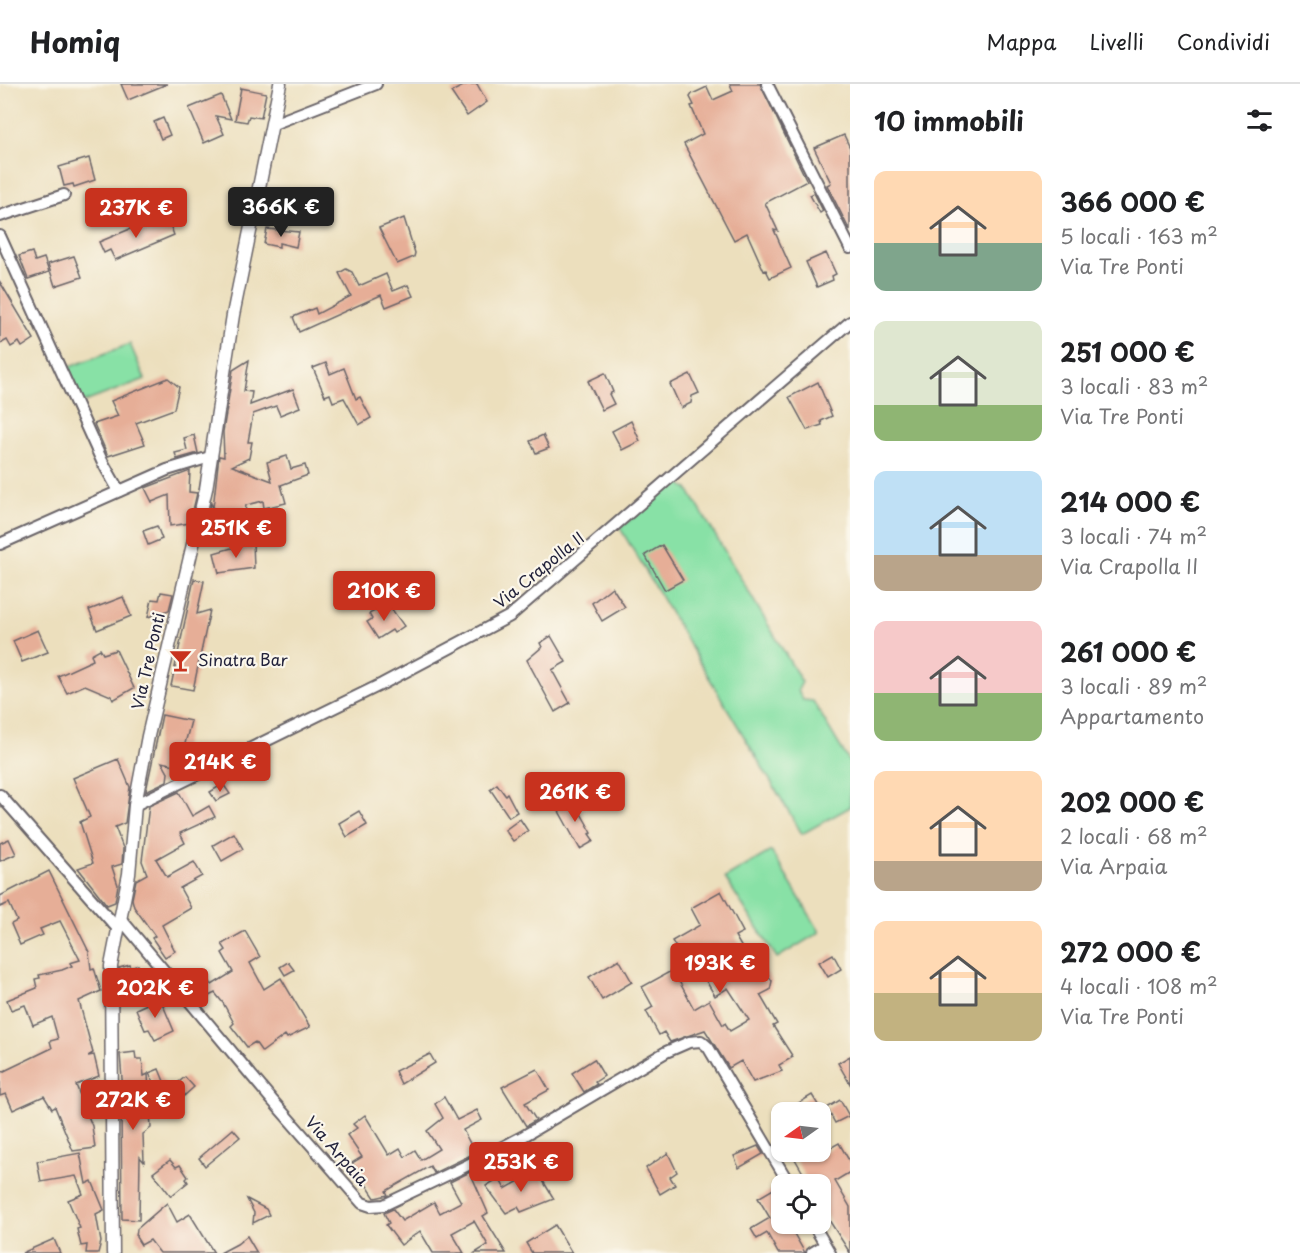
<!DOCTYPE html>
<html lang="it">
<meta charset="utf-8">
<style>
:root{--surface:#fff;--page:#f6f6f6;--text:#202124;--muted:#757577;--line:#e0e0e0;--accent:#c8321e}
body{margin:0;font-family:"Playpen Sans",sans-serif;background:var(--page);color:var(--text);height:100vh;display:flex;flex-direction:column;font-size:22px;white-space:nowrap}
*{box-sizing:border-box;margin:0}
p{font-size:20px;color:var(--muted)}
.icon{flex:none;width:33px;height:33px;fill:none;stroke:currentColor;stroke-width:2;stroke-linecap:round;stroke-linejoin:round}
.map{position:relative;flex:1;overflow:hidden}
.panel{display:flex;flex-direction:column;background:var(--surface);width:450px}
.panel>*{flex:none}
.needle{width:39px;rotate:256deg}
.tools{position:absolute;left:771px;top:1018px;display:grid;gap:12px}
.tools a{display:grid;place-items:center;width:60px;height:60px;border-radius:12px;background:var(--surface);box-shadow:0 2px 4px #0004;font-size:30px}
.price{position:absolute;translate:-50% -51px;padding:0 14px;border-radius:6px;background:var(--accent);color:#fff;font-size:20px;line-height:39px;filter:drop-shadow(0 2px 3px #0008)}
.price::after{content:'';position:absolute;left:50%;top:36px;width:18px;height:14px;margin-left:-9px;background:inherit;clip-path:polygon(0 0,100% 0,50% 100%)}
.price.on{background:#222;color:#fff}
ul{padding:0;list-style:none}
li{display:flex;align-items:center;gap:18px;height:150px;padding:0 24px}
li span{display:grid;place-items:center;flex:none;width:168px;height:120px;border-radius:12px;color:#555}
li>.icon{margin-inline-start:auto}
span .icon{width:72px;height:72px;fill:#fffc;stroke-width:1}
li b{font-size:26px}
h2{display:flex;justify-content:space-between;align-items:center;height:72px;padding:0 24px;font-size:26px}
header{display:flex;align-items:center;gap:36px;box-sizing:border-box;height:84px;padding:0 30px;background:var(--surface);border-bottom:2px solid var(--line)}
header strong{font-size:28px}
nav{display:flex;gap:33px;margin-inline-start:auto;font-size:21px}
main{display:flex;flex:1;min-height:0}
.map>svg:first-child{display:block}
</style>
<header>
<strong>Homiq</strong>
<nav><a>Mappa</a><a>Livelli</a><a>Condividi</a></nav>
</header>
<main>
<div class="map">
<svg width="850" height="1169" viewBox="0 0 850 1169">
<rect width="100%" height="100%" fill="#fbf7ec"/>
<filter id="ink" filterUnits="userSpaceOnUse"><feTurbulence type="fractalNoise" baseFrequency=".0167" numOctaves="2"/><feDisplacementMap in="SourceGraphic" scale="12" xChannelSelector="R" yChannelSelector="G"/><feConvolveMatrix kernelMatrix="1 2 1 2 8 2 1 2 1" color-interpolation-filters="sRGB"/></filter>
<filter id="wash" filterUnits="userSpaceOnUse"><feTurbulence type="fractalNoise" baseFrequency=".008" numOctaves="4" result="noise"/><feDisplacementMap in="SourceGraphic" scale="24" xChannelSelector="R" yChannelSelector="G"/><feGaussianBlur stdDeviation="1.35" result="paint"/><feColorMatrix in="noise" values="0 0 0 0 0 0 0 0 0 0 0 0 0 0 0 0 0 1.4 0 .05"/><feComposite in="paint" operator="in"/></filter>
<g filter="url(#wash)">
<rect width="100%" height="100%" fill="#ecdfbd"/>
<g fill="#88e1a6" stroke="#558270" stroke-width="1.5">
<polygon points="130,260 145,295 82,319 67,284"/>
<polygon points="676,397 688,405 802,598 798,606 803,616 813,617 850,679 850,723 802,750 620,444"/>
<polygon points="771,767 820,848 777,874 725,794"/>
</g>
<g id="blocks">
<g fill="#e6ae97">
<polygon points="121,0 167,0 128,16"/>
<polygon points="467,0 477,0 487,18 467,32 451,8"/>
<polygon points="730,0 760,0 807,97 765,119 778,147 774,146 791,184 770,194 766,186 764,187 747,149 734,156 684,60 703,50 691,22 694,21 690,13 692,10 707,3 713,16 733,7"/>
<polygon points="241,4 266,9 261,34 249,32 247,38 235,36"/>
<polygon points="221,11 231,35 216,32 224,50 204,59 189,24"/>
<polygon points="163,34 170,51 161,55 154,38"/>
<polygon points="844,51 850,64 850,147 827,101 831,99 814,64"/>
<polygon points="89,74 95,96 74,103 73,100 64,102 59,83"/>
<polygon points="814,109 823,127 820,129 810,111"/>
<polygon points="404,134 415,169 414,173 397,180 379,144"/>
<polygon points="154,135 158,143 169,138 174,151 115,176 110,166 104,169 99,158"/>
<polygon points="267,145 299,148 296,163 279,159 279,163 264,160"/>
<polygon points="32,168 35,177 44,174 49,188 28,195 19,172"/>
<polygon points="826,169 836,190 832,192 833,196 817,203 806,178"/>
<polygon points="74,172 82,193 55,202 48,180"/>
<polygon points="346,185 352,188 359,202 386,190 393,207 408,201 413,212 386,223 381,211 299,248 293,233 315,224 317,230 351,212 339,189"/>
<polygon points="0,198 34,255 22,263 19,258 11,263 7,256 0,260"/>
<polygon points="249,276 244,307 252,308 250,321 293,305 300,323 280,331 276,322 253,330 248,358 252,358 249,374 232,382 272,397 267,378 287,372 291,385 305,381 308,391 281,401 286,419 264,424 263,417 246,421 245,429 228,426 227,435 208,432 211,419 213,424 219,372 224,373 223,348 233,286"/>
<polygon points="326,279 330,290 344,284 356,315 360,313 371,334 359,341 344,314 333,318 330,310 325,312 313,284"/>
<polygon points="605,289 613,308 609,310 614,320 602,326 588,297"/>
<polygon points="690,290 699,309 692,312 691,319 681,324 670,300"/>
<polygon points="168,294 179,303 174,325 136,339 145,360 108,372 94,340 118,332 111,317"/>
<polygon points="818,298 832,332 821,337 822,341 807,346 789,313"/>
<polygon points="631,337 640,357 622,366 612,347"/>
<polygon points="194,351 198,369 177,375 175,369 187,366 184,354"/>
<polygon points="543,351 549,364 536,369 530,357"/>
<polygon points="190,387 189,408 197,409 190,439 170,442 169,411 152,418 145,404"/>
<polygon points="157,442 162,455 148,461 143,447"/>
<polygon points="253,458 254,484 219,489 214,469"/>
<polygon points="662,461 683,496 665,506 645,471"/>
<polygon points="194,495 204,497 197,530 210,526 193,606 171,602"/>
<polygon points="347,500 354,510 344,517 337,507"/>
<polygon points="612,503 625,523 602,537 592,519"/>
<polygon points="161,508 173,510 169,526 148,533 152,515 159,516"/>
<polygon points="123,513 131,532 97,546 89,526"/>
<polygon points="388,520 404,542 394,549 392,546 378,555 367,538 372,535 369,530"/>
<polygon points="38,546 48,568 22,578 13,557"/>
<polygon points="551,552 566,578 552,586 570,619 555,628 527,576 542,563 540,559"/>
<polygon points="100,565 103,570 116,566 134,604 113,616 111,612 85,601 67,609 58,592 93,576 91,570"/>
<polygon points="162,631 191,637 182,671 190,673 188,684 162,678 168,689 167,697 146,707"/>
<polygon points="118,675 130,703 125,739 115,743 123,764 122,780 112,783 118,801 115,818 107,821 78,784 93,779 80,738 90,733 73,694"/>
<polygon points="223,700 230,710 216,717 210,708"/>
<polygon points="497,700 505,711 507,709 517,728 509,733 490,705"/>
<polygon points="179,708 192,732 209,722 215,733 180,749 185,759 156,775 167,793 194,778 202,792 180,804 191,824 162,841 175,867 165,873 152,854 155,852 134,823 132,815 136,796 147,790 142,777 149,722"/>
<polygon points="567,713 571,720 575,719 592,749 589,750 594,757 580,765 555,720"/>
<polygon points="359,727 367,741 347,753 339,739"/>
<polygon points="520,735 528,747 513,757 505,746"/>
<polygon points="234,749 243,765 222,777 213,761"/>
<polygon points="9,755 16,770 0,777 0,759"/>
<polygon points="49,787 89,868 91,885 94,884 101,907 79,917 93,969 88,972 94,971 99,992 76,1001 92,1042 95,1064 73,1067 55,1023 52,1025 44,1012 13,1026 6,1010 0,1012 0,989 52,964 50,957 58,955 52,933 33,941 25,921 11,926 7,916 37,904 35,895 40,894 39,891 62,886 72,882 70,879 80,876 60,837 40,845 43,851 20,861 11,840 17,837 9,819 0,823 0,812"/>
<polygon points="721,807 743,848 735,852 757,890 764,885 772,897 770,906 760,911 777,940 773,942 793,973 779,981 782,987 753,998 741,977 729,984 705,946 670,958 664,948 659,951 646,927 653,923 642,903 673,886 694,925 709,916 723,941 725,939 730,947 749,936 728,904 715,912 693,875 685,879 672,857 700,841 691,824"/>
<polygon points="245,847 260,873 250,879 264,905 281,894 310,943 287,954 285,951 262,968 255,958 247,963 231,942 234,939 223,919 215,909 205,914 195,896 205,891 212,901 233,888 222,869 226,866 222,860"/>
<polygon points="833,870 841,885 828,893 819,878"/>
<polygon points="619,875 632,898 602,916 589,893"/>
<polygon points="288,878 294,886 285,891 280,883"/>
<polygon points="130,881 131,884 138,881 144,897 126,899 119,884"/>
<polygon points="160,914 174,947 155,956 149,945 145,946 136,925"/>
<polygon points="135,968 136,975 142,975 144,992 148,990 151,1044 143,1050 144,1078 140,1073 139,1136 122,1135 121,1020 124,1020 120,970"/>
<polygon points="430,970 435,979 401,1000 395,987"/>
<polygon points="850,972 850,1000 838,979"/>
<polygon points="594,975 604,992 595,998 597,1000 584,1008 572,989"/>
<polygon points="159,985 168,1007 185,993 194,1003 174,1021 177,1026 168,1030 149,989"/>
<polygon points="537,985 549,1006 525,1019 536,1036 526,1042 502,1003"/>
<polygon points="812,1011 823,1029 782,1029"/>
<polygon points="444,1013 457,1036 477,1026 482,1036 463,1046 475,1069 434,1089 430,1082 386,1107 388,1111 375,1114 352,1079 362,1073 347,1051 357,1044 353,1040 365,1031 389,1071 400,1064 405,1073 415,1066 421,1076 439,1065 427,1047 443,1034 435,1020"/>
<polygon points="840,1016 849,1032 835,1039 827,1024"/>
<polygon points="233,1045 240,1053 205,1082 199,1074"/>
<polygon points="839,1059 850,1078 850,1088 835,1097 850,1123 850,1169 820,1122 820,1101 810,1101 795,1075 806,1068 823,1068"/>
<polygon points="758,1062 763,1070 739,1084 734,1072"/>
<polygon points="80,1069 86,1100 92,1097 104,1126 96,1130 101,1158 98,1169 86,1169 87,1161 81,1162 77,1145 80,1144 68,1116 83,1110 76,1092 41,1098 37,1077"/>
<polygon points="668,1069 677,1088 670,1093 675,1101 660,1110 646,1084"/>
<polygon points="170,1076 176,1083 180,1081 188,1093 186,1095 188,1098 171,1112 153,1089"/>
<polygon points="537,1087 554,1115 521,1128 518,1123 506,1129 486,1102 499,1094 505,1105"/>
<polygon points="470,1088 488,1129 483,1132 506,1169 475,1169 488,1161 474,1137 452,1149 464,1169 433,1169 420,1147 401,1161 386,1141 389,1139 384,1129 393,1125 402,1137 434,1118 440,1129 461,1118 450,1098"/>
<polygon points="775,1104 782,1114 782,1140 806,1140 793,1148 805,1169 778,1169 767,1149 757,1155 751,1145 770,1134 758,1114"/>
<polygon points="247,1115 266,1125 269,1131 253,1139 254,1129"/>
<polygon points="167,1119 177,1138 190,1130 214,1169 160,1169 150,1156 141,1161 136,1153 137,1145"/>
<polygon points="555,1141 572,1169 532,1169 526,1159"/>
<polygon points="247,1152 257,1169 220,1169 237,1160"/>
<polygon points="54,1155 60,1169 22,1169"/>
</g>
</g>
</g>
<g filter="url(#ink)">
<use href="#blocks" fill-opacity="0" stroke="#696468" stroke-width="1.5"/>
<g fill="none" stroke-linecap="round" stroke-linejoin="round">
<defs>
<g id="minor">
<polyline points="767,0 850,164"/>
<polyline points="273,40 376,0"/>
<polyline points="0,132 64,111"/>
<polyline points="0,152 102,377 119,407"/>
<polyline points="0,460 167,386 210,373"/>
<polyline points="0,711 118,845"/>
<polyline points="135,721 382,600 510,532 850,238"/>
<polyline points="120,834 272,1016 362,1119 371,1122 384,1121 468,1081 522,1053 666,968 689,958 701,957 708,963 790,1101"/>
<polyline points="813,1140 830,1169"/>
<polyline points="812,1169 825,1161"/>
</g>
<polyline id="tertiary" points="113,1169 111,882 129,790 135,721 148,652 206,405 233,231 280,0"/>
</defs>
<use href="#minor" stroke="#696468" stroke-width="14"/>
<use href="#tertiary" stroke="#696468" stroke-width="15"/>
<use href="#minor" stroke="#fff" stroke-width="10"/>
<use href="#tertiary" stroke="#fff" stroke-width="12"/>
</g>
</g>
<defs>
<symbol id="bar-bare" viewBox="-9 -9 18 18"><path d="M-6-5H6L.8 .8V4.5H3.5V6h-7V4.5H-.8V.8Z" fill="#c8321e" stroke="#fbf7ec" stroke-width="2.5" paint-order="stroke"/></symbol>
</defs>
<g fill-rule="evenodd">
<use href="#bar-bare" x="164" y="560" width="33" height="33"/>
</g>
<g text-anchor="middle" stroke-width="4.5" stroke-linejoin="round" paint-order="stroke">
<g font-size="16" fill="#22223b" stroke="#fbf7ec">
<text transform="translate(539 486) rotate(-39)" y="6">Via Crapolla II</text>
<text transform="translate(148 577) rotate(-77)" y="6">Via Tre Ponti</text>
<text transform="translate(337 1067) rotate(49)" y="6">Via Arpaia</text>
</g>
<g font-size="16" fill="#22223b" stroke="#fbf7ec" text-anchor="start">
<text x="198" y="582">Sinatra Bar</text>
</g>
</g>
</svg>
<div class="tools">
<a><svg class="needle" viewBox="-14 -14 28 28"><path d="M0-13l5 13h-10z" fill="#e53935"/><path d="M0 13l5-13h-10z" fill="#757577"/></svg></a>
<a><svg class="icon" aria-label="locate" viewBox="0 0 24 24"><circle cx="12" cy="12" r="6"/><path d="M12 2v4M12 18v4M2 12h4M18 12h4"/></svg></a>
</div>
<b class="price on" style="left:281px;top:154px">366K €</b>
<b class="price" style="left:136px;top:155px">237K €</b>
<b class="price" style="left:236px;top:475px">251K €</b>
<b class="price" style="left:384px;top:538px">210K €</b>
<b class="price" style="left:220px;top:709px">214K €</b>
<b class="price" style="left:575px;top:739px">261K €</b>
<b class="price" style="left:720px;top:910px">193K €</b>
<b class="price" style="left:155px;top:935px">202K €</b>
<b class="price" style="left:133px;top:1047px">272K €</b>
<b class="price" style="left:521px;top:1109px">253K €</b>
</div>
<section class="panel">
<h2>10 immobili<svg class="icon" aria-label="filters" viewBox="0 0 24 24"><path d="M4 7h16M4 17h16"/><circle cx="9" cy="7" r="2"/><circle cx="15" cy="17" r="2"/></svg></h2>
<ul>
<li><span style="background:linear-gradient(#ffd9b3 60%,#7fa58c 0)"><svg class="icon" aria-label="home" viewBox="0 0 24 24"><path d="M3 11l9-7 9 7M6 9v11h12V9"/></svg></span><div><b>366 000 €</b><p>5 locali · 163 m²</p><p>Via Tre Ponti</p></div></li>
<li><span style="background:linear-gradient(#dfe7d0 70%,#8fb573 0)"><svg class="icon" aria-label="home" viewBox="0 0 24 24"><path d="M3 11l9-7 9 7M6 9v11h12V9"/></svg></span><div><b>251 000 €</b><p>3 locali · 83 m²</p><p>Via Tre Ponti</p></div></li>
<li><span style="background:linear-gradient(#bfe0f5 70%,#b9a48a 0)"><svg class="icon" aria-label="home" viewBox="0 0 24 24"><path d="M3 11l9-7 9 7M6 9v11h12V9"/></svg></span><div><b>214 000 €</b><p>3 locali · 74 m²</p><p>Via Crapolla II</p></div></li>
<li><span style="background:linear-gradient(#f6c9c9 60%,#8fb573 0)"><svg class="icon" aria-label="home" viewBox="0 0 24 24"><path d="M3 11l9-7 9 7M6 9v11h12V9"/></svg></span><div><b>261 000 €</b><p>3 locali · 89 m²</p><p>Appartamento</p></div></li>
<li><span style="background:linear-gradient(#ffd9b3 75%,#b9a48a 0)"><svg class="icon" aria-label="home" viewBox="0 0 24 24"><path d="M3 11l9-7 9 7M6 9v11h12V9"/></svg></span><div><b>202 000 €</b><p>2 locali · 68 m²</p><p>Via Arpaia</p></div></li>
<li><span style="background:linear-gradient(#ffd9b3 60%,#c2b280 0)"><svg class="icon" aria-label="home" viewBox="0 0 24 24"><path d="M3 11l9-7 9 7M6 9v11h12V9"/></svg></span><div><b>272 000 €</b><p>4 locali · 108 m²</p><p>Via Tre Ponti</p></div></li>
</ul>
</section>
</main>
